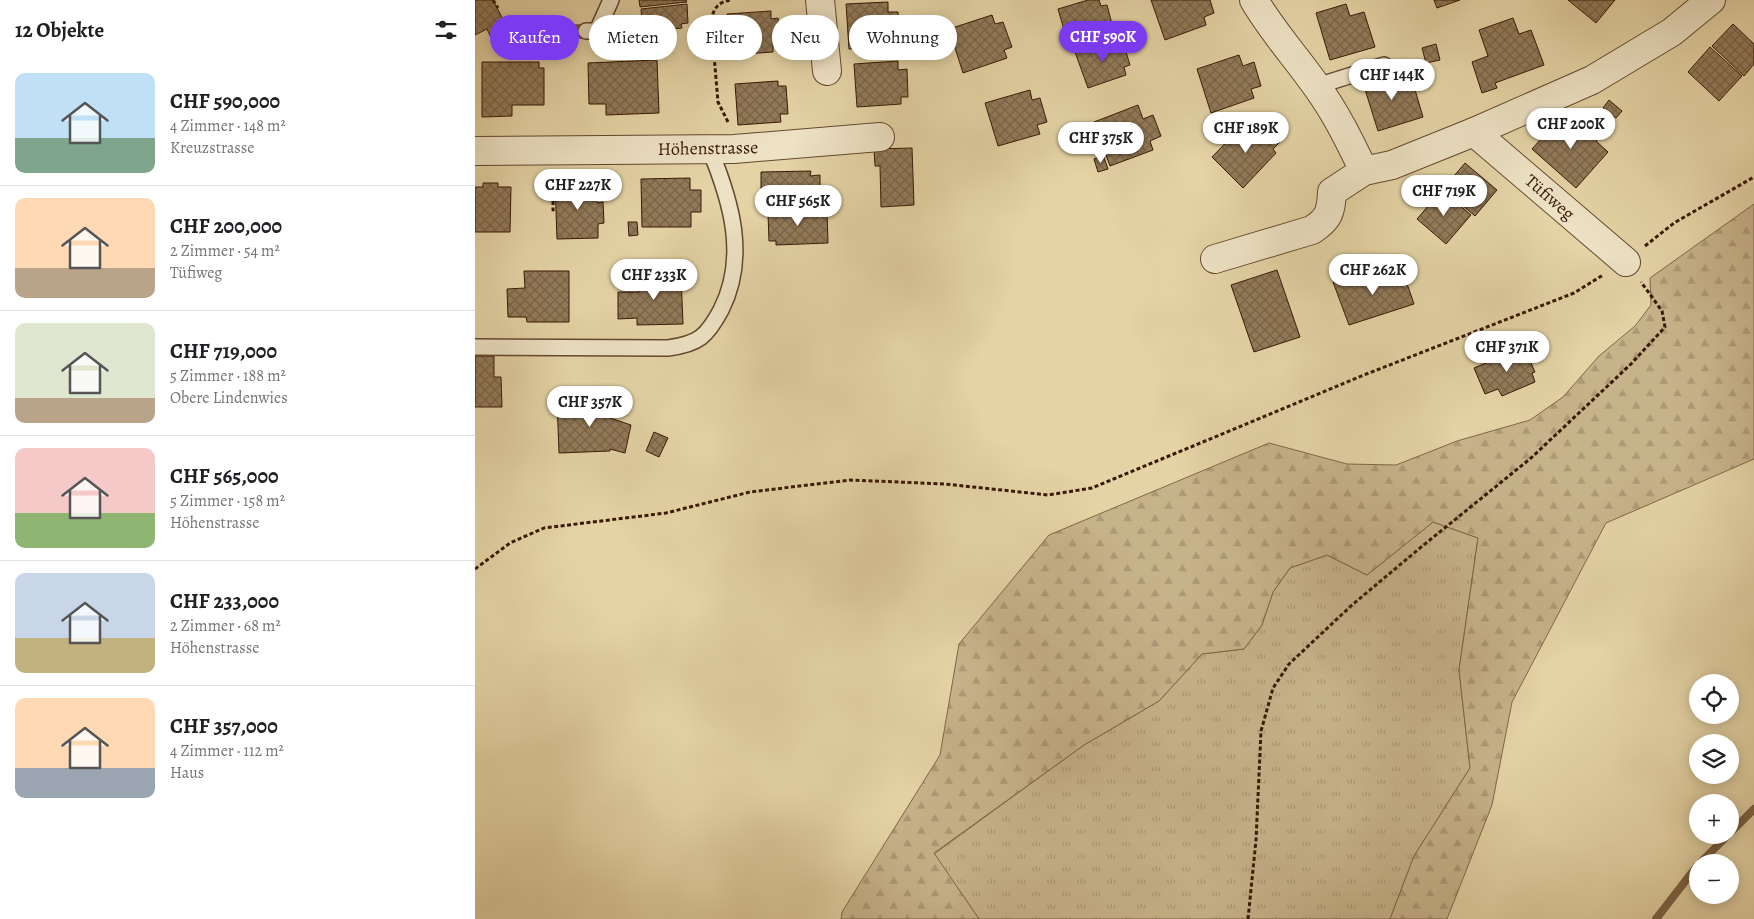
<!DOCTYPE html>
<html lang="de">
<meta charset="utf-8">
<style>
:root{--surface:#fff;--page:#f2f2f2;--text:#202124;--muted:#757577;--line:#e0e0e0;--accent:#7c3aed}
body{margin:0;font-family:Alegreya,serif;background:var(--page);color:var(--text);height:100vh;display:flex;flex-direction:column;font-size:19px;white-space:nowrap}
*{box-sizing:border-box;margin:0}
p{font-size:16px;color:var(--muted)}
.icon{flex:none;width:28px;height:28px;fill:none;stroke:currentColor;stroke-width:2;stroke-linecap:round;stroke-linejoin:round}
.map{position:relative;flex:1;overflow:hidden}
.sheet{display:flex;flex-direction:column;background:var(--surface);width:475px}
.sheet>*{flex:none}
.top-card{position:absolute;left:15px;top:15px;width:475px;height:45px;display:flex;gap:10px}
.buttons{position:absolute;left:1214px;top:674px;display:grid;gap:10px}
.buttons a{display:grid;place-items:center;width:50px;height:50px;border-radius:50%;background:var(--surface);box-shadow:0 2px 12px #0003;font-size:25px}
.price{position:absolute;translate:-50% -42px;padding:0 11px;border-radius:18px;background:#fff;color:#222;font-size:16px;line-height:32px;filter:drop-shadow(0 1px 2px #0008)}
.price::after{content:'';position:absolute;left:50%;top:30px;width:15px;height:11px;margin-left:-8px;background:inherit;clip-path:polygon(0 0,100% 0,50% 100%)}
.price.on{background:var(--accent);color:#fff}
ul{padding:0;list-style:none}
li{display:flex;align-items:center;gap:15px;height:125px;padding:0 15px}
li+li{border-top:1px solid var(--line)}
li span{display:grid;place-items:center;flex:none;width:140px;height:100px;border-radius:10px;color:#555}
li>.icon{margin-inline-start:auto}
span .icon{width:60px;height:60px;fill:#fffc;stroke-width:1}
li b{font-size:21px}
h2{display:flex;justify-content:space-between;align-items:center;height:60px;padding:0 15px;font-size:21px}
.chip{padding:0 18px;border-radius:22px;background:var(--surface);box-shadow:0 2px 12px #0003;font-size:18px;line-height:45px}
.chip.on{background:var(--accent);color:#fff}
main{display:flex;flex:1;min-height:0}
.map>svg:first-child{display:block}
</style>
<main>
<section class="sheet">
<h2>12 Objekte<svg class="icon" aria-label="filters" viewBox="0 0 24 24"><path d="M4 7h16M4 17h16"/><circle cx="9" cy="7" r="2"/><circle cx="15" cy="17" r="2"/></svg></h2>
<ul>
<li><span style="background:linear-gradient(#bfe0f5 65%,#7fa58c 0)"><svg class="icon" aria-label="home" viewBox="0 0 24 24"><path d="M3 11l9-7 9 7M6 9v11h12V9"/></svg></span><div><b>CHF 590,000</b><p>4 Zimmer · 148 m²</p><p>Kreuzstrasse</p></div></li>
<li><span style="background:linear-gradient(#ffd9b3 70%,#b9a48a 0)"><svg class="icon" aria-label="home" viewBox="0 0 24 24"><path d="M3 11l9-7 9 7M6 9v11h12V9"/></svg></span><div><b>CHF 200,000</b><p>2 Zimmer · 54 m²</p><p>Tüfiweg</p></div></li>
<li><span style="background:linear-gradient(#dfe7d0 75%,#b9a48a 0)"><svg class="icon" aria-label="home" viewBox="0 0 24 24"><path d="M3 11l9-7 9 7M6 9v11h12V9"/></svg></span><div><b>CHF 719,000</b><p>5 Zimmer · 188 m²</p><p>Obere Lindenwies</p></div></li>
<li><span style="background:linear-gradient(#f6c9c9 65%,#8fb573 0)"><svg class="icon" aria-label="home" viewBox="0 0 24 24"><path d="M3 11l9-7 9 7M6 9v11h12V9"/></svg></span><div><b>CHF 565,000</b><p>5 Zimmer · 158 m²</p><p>Höhenstrasse</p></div></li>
<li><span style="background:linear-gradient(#c9d6e8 65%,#c2b280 0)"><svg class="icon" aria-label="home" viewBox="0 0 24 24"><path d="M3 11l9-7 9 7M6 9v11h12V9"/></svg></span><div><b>CHF 233,000</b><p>2 Zimmer · 68 m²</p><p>Höhenstrasse</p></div></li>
<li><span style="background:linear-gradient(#ffd9b3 70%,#9aa5b1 0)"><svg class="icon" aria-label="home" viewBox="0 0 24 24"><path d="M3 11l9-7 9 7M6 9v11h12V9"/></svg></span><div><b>CHF 357,000</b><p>4 Zimmer · 112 m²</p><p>Haus</p></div></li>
</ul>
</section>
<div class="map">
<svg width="1279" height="919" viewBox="0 0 1279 919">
<defs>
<pattern id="grass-tufts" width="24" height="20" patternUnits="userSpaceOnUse" patternTransform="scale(1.25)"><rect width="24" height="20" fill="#c7b38a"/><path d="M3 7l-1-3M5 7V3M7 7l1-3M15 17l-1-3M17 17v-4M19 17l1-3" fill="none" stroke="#ac9976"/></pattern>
<pattern id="forest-firs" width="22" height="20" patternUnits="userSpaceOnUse" patternTransform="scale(1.25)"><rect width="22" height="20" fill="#c7b38a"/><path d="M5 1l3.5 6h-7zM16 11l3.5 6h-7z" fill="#ac9976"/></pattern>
<pattern id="building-cross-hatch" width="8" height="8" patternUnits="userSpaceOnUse" patternTransform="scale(1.25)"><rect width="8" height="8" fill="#927a59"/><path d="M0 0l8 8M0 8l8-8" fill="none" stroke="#786348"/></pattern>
</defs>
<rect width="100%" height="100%" fill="#e4d3a5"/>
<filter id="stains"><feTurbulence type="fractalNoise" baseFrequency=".004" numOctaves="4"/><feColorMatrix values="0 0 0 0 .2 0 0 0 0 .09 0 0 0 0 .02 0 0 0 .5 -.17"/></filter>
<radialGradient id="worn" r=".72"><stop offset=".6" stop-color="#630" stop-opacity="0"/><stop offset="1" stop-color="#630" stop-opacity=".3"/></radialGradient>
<polygon fill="url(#grass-tufts)" stroke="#806648" points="958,522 1003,538 984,670 995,768 939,856 915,919 504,919 459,854 609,745 684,701 727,654 769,649 787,625 798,592 815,568 852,555 892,575"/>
<polygon fill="url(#forest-firs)" stroke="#806648" points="1279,204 1279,459 1131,523 1037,702 1017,805 972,919 915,919 939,856 995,768 984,670 1003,538 958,522 892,575 852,555 815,568 798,592 787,625 769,649 727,654 684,701 609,745 459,853 504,919 366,919 367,912 465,755 484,644 574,535 794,443 872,464 921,465 982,441 1055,420 1088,397 1124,356 1160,326 1176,305 1175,278"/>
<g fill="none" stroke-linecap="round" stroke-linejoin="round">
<g stroke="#7d6345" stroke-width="8">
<polyline points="1255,833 1279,809"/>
<polyline points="1226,862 1253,835"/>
<polyline points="1181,919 1222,866"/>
</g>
</g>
<g fill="url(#building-cross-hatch)" stroke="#391906">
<polygon points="0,0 18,0 34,31 17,40 12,29 0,35"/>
<polygon points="164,0 211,0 212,2 165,7"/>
<polygon points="613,0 624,0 626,6 632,5 637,24 631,26 634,36 594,47 583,9"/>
<polygon points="676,0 735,0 739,13 729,17 731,25 690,40"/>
<polygon points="959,0 985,0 962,8"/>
<polygon points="1093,0 1140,0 1121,23"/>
<polygon points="413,2 413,12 423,12 424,38 418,38 419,47 374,49 371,4"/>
<polygon points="212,4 213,23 206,24 207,28 168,32 166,9"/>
<polygon points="871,4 875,16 889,12 900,47 855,60 841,13"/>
<polygon points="296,11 296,19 303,18 306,44 298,44 298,52 255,55 252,14"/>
<polygon points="517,15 520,24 528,22 537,47 529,50 532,58 488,73 474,29"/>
<polygon points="1038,18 1044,34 1056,30 1069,65 1020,83 1022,88 1007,93 997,62 1013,56 1004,30"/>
<polygon points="1258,24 1279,44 1279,64 1269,76 1237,46"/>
<rect x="84" y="25" width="24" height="13"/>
<polygon points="641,39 643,47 649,45 655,65 649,67 651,75 613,88 600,52"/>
<polygon points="961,44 965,60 951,63 947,48"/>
<polygon points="1235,47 1267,76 1244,101 1213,72"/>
<polygon points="764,55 768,66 779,62 786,86 776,89 779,98 736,113 722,69"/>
<polygon points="182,60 184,113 131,115 131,104 114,104 113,63"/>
<polygon points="423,61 423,70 432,69 433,97 426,97 426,104 382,107 379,64"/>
<polygon points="7,62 64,62 64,68 69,68 69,105 37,105 37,116 7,117"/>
<polygon points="923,72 928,86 938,83 948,117 903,131 888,83"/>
<polygon points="303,81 303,86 311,86 313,114 305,114 306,122 263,125 260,84"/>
<polygon points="555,90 557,100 565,98 572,122 562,125 565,134 523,146 510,103"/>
<polygon points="1134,100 1147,111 1141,118 1128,108"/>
<polygon points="663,105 668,119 678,115 686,136 675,141 678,150 635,166 619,122"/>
<polygon points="1101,115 1125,137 1121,141 1133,152 1101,188 1057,149 1085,118 1093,125"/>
<polygon points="772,121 788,137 794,131 805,142 798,149 801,153 768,188 737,157"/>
<polygon points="437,148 439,205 406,207 405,166 400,166 399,149"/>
<polygon points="628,155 633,169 623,172 619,159"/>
<polygon points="990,163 1022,190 1000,216 968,189"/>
<polygon points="336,171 335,176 345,175 345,206 312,206 311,202 286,202 286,172"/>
<polygon points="215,178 215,190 226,190 226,212 216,212 216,227 167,227 166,179"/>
<polygon points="121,182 122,203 128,202 129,223 123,224 123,238 82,239 80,183"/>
<polygon points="8,183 23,183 23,187 36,187 35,232 0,232 0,187 8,187"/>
<polygon points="967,190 996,215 971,244 942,219"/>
<polygon points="328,207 328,211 352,211 353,243 301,245 301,241 294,241 293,214 299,214 299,208"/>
<polygon points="153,222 162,222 163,235 154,236"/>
<polygon points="927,269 939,304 874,325 858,282 884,275 887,284"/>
<polygon points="802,270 825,337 779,352 756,285"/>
<polygon points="49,271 94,271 94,322 52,322 51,317 33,317 32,289 50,288"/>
<polygon points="206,275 208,324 162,325 162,318 143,319 143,292 164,292 163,276"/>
<polygon points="1049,347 1060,372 1057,373 1060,382 1027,396 1023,389 1010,394 999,368"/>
<polygon points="0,356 19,356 19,377 26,377 27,407 0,407"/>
<polygon points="134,400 135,418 156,425 150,453 135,449 135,451 84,453 82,401"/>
<polygon points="179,432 193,438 184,457 171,451"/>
</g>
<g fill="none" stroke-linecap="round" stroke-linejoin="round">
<defs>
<g id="service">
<polyline points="111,31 122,31 136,0"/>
<polyline points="842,86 909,65"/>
<path d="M0 347 193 348C224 344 232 336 246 310 273 257 256 201 235 150"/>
</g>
<g id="minor">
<polyline points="345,0 352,71"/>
<path d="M779 0C797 31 821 57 842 87 861 113 875 142 889 171"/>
<polyline points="999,132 1151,262"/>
<polyline points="0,151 259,149 405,137"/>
<path d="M740 259 837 230C854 219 856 212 857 192L889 171 917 165 999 132 1117 80 1197 32 1236 0"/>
</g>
</defs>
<use href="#service" stroke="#64482e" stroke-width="18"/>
<use href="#minor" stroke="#64482e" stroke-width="30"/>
<g stroke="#391906" stroke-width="3" stroke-dasharray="4 2.5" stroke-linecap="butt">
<polyline points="18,0 23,8"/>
<path d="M253 122 243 102 236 20C239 8 243 2 256 0"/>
<polyline points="78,175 78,210 80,209"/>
<polyline points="1170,246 1199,223 1279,177"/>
<polyline points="0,569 35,543 69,528 191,513 275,492 375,480 470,484 573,495 617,488 889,375 1099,293 1128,275"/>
<polyline points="773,919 781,840 786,731 798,688 814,664 877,605 945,548 1056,458 1156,364 1190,327 1187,311 1166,282"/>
</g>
<use href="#service" stroke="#ede2c4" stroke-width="15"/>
<use href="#minor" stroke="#ede2c4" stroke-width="28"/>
</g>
<g text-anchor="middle" stroke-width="4.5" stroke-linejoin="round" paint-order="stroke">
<g font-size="18" fill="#391906" stroke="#ede2c4">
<text transform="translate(233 148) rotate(-1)" y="6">Höhenstrasse</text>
<text transform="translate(1075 197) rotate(41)" y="6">Tüfiweg</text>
</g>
</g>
<rect width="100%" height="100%" filter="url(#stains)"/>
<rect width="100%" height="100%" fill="url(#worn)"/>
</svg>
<div class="buttons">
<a><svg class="icon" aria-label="locate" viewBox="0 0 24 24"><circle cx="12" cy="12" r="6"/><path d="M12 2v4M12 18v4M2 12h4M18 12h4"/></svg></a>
<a><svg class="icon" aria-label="layers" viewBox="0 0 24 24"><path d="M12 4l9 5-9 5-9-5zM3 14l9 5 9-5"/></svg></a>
<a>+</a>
<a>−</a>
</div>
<b class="price on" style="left:628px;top:63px">CHF 590K</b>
<b class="price" style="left:917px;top:101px">CHF 144K</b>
<b class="price" style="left:1096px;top:150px">CHF 200K</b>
<b class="price" style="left:771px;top:154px">CHF 189K</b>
<b class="price" style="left:626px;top:164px">CHF 375K</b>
<b class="price" style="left:103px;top:211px">CHF 227K</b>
<b class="price" style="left:969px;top:217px">CHF 719K</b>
<b class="price" style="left:323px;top:227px">CHF 565K</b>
<b class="price" style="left:898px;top:296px">CHF 262K</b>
<b class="price" style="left:179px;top:301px">CHF 233K</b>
<b class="price" style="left:1032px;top:373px">CHF 371K</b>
<b class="price" style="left:115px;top:428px">CHF 357K</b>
<div class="top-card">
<a class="chip on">Kaufen</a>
<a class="chip">Mieten</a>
<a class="chip">Filter</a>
<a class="chip">Neu</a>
<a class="chip">Wohnung</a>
</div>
</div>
</main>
